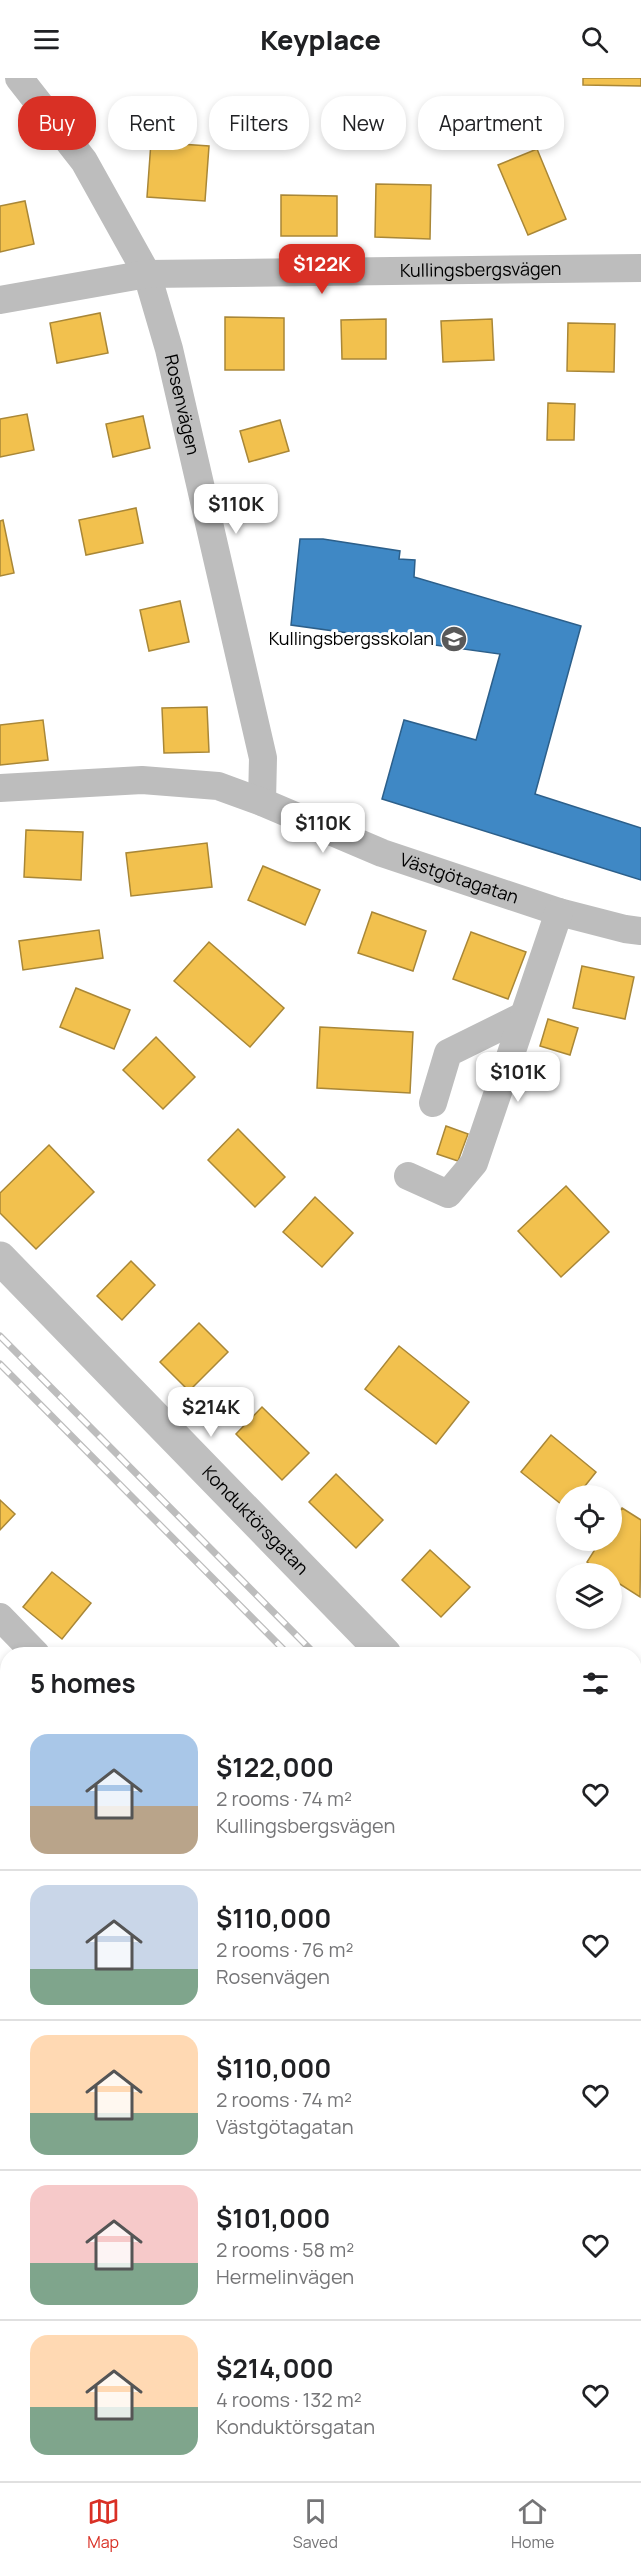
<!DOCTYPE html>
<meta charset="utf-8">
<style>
:root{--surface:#fff;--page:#f6f6f6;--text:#202124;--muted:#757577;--line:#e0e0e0;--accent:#d93025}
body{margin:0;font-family:Manrope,sans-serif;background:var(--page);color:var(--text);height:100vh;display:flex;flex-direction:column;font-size:22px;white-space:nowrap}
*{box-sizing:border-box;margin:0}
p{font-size:20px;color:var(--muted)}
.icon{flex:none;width:33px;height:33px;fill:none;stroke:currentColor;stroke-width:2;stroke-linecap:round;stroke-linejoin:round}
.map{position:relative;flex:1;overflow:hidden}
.sheet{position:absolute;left:0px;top:1569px;width:642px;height:834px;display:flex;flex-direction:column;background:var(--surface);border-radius:24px 24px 0 0;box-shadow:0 3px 9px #0003}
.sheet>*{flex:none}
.banner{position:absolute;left:18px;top:18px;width:606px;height:54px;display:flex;gap:12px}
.buttons{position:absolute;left:556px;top:1407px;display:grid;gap:12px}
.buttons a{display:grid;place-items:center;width:66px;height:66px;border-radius:50%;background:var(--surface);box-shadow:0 3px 9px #0003;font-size:30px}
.price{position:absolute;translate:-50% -51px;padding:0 14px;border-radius:12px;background:#fff;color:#222;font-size:20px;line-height:39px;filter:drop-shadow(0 2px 3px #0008)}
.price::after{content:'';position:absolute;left:50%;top:36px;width:18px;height:14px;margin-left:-9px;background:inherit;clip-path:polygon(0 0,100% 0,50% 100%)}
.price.selected{background:var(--accent);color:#fff}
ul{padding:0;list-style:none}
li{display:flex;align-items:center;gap:18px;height:150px;padding:0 30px}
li+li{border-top:2px solid var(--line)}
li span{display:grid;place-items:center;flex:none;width:168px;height:120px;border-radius:18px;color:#555}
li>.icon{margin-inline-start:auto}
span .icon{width:72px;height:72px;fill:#fffc;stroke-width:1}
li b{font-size:26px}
h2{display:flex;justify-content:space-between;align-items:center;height:72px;padding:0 30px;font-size:26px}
.pill{padding:0 21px;border-radius:24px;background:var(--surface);box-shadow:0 3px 9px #0003;font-size:21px;line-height:54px}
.pill.selected{background:var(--accent);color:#fff}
header{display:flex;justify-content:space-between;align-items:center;height:78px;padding:0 30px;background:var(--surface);font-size:27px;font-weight:800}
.tab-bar{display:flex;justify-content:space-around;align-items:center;height:84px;border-top:2px solid var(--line);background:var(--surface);font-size:16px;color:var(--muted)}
.tab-bar a{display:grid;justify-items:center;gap:3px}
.tab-bar .selected{color:var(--accent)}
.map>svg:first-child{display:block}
</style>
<header><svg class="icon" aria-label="menu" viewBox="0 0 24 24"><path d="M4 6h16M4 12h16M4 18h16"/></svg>Keyplace<svg class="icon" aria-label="search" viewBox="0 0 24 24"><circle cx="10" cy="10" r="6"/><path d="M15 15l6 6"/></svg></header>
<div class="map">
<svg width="641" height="2403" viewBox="0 0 641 2403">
<rect width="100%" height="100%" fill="#fff"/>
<g fill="#f2c14e" stroke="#a98737" stroke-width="1.5">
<polygon points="583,0 641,0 641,8 583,7"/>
<polygon points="151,64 209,68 205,123 147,119"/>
<polygon points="537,71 566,141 528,157 498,87"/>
<polygon points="376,106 431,107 430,161 375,159"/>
<polygon points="281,117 337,118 337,158 281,158"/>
<polygon points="25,123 34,166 0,174 0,128"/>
<polygon points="100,235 108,275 57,285 50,245"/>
<polygon points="225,239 284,240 284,292 225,292"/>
<polygon points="386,241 386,281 342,281 341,242"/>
<polygon points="492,241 494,282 443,284 441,243"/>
<polygon points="568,245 615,246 614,294 567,293"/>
<polygon points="548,325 575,326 574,362 547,362"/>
<polygon points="27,336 34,372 0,379 0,341"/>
<polygon points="143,338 150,370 113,379 106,346"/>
<polygon points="280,342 289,373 249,384 240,353"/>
<polygon points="136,430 143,465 86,477 79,442"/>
<polygon points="3,442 14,495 0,498 0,443"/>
<polygon points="180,523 189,564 149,573 140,532"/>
<polygon points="207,629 209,674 164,675 162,630"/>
<polygon points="43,642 48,682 0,687 0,647"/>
<polygon points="26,752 83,754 81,802 24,799"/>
<polygon points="207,765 212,809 131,818 126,775"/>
<polygon points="263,788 320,812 305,847 248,822"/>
<polygon points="372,834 426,853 413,893 358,875"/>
<polygon points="99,852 103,880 23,892 19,863"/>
<polygon points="471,854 526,874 508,921 453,901"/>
<polygon points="209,864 284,930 250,969 174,903"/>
<polygon points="582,888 634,899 625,941 573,930"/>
<polygon points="76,910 130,932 114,971 60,949"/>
<polygon points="548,941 578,950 570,977 540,968"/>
<polygon points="320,949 413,954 410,1015 317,1010"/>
<polygon points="156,959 195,999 163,1031 123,992"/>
<polygon points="446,1048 468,1056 458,1083 437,1076"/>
<polygon points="238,1051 285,1099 255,1129 208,1082"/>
<polygon points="49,1067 94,1114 36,1171 0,1135 0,1115"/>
<polygon points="566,1108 609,1154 561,1199 518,1153"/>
<polygon points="315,1119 353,1155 322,1189 283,1154"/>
<polygon points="131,1183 155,1207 122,1242 97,1218"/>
<polygon points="199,1245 228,1274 189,1313 160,1284"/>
<polygon points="399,1268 469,1324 436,1366 365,1311"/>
<polygon points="262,1329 309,1375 282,1402 236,1356"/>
<polygon points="551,1357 596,1394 577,1418 567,1418 566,1430 521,1394"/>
<polygon points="336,1396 383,1442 356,1470 309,1424"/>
<polygon points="0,1422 15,1436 0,1452"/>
<polygon points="622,1430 641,1442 640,1519 612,1501 612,1496 604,1496 587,1484 601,1462 612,1462 612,1445"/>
<polygon points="430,1472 470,1509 441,1539 402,1502"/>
<polygon points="52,1494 91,1525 62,1561 23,1529"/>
<polygon points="641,1749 641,1765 634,1759"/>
<polygon points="634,2063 641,2069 641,2073 634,2080"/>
<polygon points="641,2156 641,2170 634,2162"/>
<polygon points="8,2381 8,2396 59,2396 65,2403 0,2403 0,2387"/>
<polygon points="205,2396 258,2396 264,2403 196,2403"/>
<polygon points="416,2396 464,2396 456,2403 423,2403"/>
</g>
<polygon fill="#3f88c5" stroke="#2c5f8a" stroke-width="1.5" points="300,461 323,461 400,473 399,481 415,482 414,499 581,548 535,716 641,750 641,802 382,721 404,642 476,662 500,576 291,547"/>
<polygon fill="#e377a8" stroke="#9f5376" stroke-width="1.5" points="0,2135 8,2142 8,2174 0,2182"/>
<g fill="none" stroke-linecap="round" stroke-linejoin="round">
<g stroke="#bdbdbd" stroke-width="28">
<path id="s1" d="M19 0 84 83 147 196 169 271 263 680 262 724"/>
<path id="s2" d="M0 222 147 196 641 190"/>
<path id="s3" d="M0 710 142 702 218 708 262 724 382 775 559 834 625 851 641 853"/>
<polyline points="433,1025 448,975 523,938"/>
<polyline points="408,1098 448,1116 474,1085 559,834"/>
<polyline points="0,1539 36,1576"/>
<polyline points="634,1629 641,1619"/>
<polyline points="0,1897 8,1890"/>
<polyline points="0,2320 8,2314"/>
</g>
<g stroke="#bfbfbf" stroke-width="33">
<path id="s4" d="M0 1180 385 1576"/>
<polyline points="634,1829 641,1835"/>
<polyline points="0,1979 8,1987"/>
<polyline points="360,2396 366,2403"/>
</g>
<defs>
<g id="rail">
<polyline points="0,1258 315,1576"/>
<polyline points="0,1286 288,1576"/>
<polyline points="634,1900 641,1906"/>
<polyline points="634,1928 641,1935"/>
</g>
</defs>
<use href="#rail" stroke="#bdbdbd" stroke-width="7"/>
<use href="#rail" stroke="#fff" stroke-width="4.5" stroke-dasharray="14" stroke-linecap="butt"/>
</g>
<defs>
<symbol id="school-disc" viewBox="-11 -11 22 22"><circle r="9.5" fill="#595959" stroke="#fff"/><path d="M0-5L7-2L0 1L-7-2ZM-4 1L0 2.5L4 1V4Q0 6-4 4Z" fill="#fff"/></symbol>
</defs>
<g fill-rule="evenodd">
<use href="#school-disc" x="439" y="546" width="30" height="30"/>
</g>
<g text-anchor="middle" stroke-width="6" stroke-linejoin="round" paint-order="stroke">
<g font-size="18" fill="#000" stroke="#fff">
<text dy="6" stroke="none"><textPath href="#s2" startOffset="483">Kullingsbergsvägen</textPath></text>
<text dy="6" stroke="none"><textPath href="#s1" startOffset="370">Rosenvägen</textPath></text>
<text dy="6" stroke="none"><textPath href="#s3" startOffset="477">Västgötagatan</textPath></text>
<text dy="6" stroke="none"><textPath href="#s4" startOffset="366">Konduktörsgatan</textPath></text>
</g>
<g font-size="18" fill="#000" stroke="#fff" text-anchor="end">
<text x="434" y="567">Kullingsbergsskolan</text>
</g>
</g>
</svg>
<div class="buttons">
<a><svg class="icon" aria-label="locate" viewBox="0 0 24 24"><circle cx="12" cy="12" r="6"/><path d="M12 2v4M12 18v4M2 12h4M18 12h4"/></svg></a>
<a><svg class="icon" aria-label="layers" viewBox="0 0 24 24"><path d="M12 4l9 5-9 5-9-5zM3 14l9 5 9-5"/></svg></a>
</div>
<b class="price selected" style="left:322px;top:217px">$122K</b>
<b class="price" style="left:236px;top:457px">$110K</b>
<b class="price" style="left:323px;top:776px">$110K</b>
<b class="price" style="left:518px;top:1025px">$101K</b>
<b class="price" style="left:211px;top:1360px">$214K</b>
<div class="banner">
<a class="pill selected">Buy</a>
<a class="pill">Rent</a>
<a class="pill">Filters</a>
<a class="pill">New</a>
<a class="pill">Apartment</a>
</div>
<section class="sheet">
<h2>5 homes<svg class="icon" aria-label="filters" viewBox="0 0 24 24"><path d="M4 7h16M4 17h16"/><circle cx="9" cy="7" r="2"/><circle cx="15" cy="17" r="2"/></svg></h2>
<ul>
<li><span style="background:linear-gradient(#a9c7e8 60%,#b9a48a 0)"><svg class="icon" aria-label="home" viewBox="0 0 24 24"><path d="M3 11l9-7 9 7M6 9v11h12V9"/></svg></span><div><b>$122,000</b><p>2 rooms · 74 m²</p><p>Kullingsbergsvägen</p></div><svg class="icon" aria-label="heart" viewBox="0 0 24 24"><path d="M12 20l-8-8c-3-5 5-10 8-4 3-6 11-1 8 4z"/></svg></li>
<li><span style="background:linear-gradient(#c9d6e8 70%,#7fa58c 0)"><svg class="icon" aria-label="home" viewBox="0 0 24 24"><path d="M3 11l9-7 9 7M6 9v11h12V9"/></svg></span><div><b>$110,000</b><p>2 rooms · 76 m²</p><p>Rosenvägen</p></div><svg class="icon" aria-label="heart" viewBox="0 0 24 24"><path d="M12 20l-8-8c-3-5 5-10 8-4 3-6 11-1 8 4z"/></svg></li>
<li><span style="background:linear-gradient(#ffd9b3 65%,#7fa58c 0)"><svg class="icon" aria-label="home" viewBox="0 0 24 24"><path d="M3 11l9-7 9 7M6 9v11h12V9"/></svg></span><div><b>$110,000</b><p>2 rooms · 74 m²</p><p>Västgötagatan</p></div><svg class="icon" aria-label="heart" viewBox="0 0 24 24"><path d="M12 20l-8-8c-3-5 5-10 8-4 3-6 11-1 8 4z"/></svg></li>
<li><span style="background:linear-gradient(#f6c9c9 65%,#7fa58c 0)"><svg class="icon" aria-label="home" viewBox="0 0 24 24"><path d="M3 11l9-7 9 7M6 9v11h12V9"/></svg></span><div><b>$101,000</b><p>2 rooms · 58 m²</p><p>Hermelinvägen</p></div><svg class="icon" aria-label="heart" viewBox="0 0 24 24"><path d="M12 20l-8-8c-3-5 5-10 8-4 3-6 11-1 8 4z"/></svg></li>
<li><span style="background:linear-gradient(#ffd9b3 60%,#7fa58c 0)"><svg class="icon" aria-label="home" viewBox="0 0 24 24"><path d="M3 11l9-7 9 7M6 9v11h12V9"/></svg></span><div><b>$214,000</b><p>4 rooms · 132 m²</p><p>Konduktörsgatan</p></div><svg class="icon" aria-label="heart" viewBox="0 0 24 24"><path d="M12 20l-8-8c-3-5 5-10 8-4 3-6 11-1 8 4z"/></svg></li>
</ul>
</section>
</div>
<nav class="tab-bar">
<a class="selected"><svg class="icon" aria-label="map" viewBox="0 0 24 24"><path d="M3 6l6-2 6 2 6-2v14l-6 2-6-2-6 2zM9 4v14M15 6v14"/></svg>Map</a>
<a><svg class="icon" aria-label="saved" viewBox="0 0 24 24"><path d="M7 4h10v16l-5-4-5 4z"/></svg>Saved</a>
<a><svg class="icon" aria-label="home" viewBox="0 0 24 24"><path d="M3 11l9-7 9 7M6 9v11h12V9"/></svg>Home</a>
</nav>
